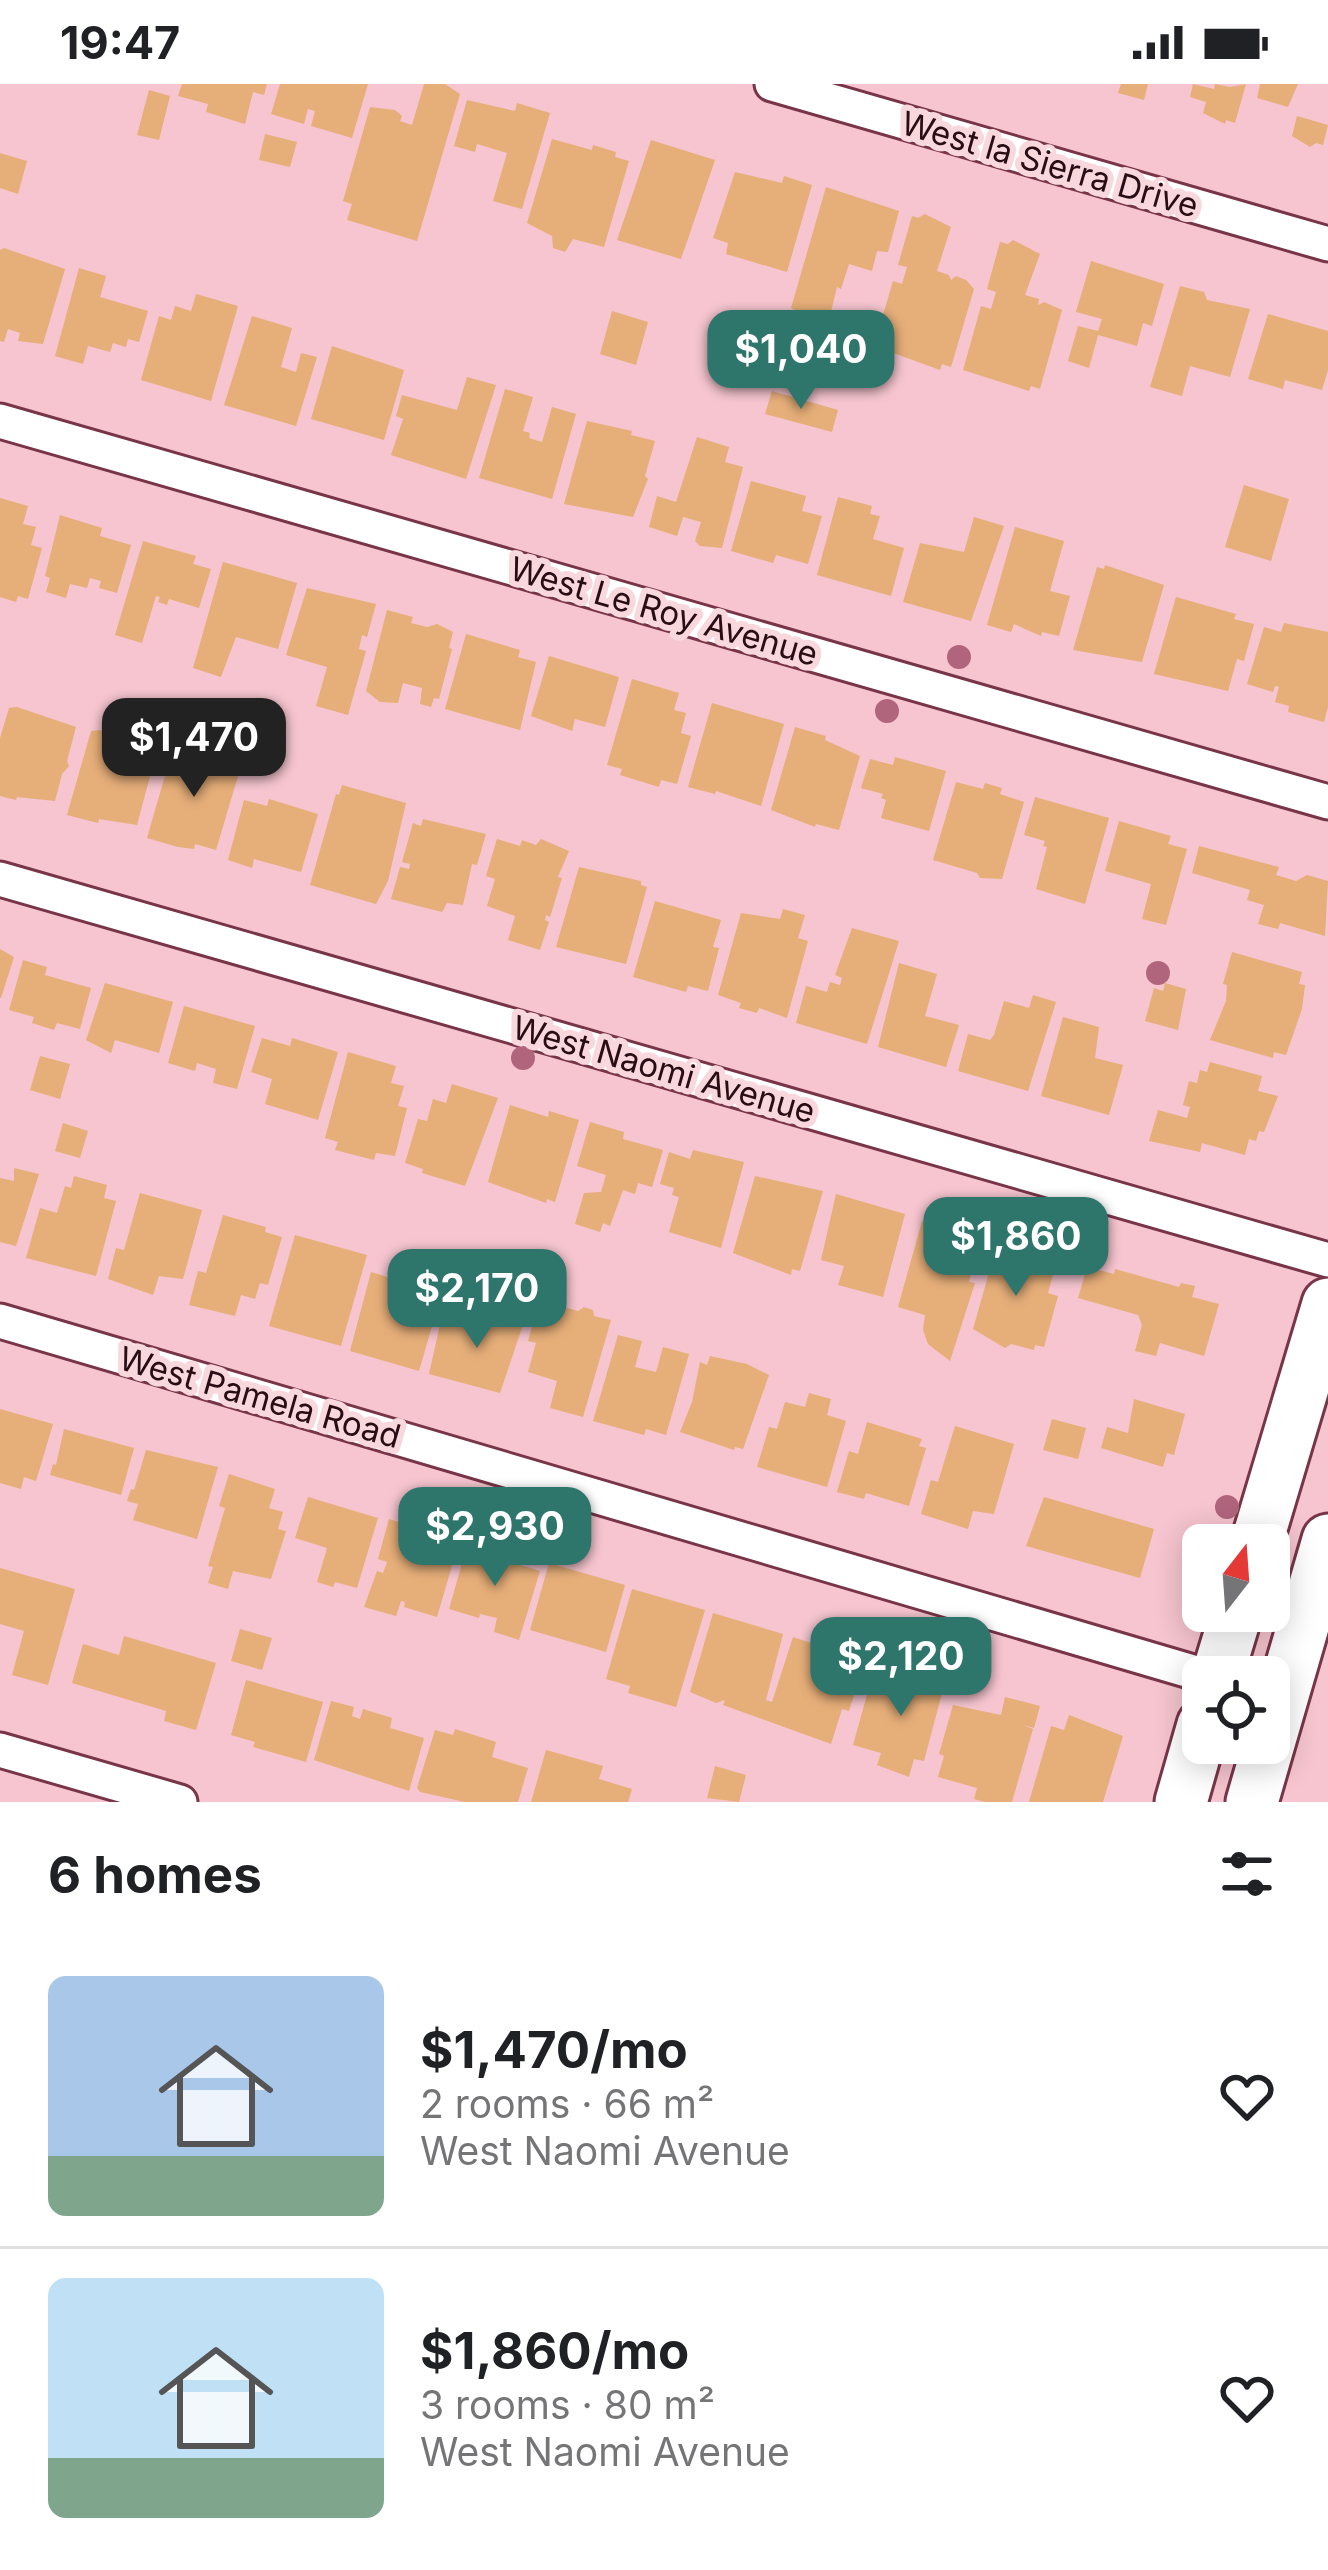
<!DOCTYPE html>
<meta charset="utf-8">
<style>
:root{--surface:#fff;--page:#f6f6f6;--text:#202124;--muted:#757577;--line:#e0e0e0;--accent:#2e756c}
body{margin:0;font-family:Inter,sans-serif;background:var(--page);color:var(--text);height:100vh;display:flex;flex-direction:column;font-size:45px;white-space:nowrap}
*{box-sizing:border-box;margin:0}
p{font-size:39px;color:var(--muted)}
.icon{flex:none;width:66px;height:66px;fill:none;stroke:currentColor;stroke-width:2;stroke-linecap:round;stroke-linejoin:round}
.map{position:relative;height:1718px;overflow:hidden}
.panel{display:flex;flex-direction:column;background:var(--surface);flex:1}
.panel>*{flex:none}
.needle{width:78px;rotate:17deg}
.controls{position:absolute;left:1182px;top:1440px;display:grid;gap:24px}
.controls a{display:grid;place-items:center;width:108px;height:108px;border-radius:18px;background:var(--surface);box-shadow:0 6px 30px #0003;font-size:60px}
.price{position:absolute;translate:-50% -102px;padding:0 27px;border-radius:24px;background:var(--accent);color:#fff;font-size:39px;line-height:78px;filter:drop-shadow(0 3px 6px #0008)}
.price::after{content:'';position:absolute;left:50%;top:72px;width:36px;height:27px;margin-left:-18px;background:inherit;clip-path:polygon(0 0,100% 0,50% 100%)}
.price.selected{background:#222;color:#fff}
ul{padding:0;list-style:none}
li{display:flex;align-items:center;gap:36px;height:300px;padding:0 48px}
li+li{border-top:3px solid var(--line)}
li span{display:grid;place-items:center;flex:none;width:336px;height:240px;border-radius:18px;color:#555}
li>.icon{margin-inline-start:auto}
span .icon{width:144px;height:144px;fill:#fffc;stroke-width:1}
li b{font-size:51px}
h2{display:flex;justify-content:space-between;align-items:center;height:144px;padding:0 48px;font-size:51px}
.status{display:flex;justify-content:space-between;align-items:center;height:84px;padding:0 60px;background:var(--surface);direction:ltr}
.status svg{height:33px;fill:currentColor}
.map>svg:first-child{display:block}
</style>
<div class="status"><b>19:47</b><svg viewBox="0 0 49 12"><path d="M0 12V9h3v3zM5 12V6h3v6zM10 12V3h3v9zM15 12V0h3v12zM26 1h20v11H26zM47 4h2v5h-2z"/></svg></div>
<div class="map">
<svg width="1328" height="1718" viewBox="0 0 1328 1718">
<rect width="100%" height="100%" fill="#f6c5cf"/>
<g fill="#e6ae79">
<polygon points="182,0 267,0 264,11 253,8 245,40 206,28 208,20 178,12"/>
<polygon points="280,0 368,0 352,54 311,42 315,27 308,25 304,40 271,30"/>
<polygon points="424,0 445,0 460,10 417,157 347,136 352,120 343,117 370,23 395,26 402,32 400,37 412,41"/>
<polygon points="1121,0 1148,0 1144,16 1118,9"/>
<polygon points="1193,0 1214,5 1215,0 1230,3 1246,0 1235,39 1226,36 1225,40 1203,29 1206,18 1190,13"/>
<polygon points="1260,0 1298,0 1288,23 1257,14"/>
<polygon points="149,6 170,12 159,56 137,51"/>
<polygon points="467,16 515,27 517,19 550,29 522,125 493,117 507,69 477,60 475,68 454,62"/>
<polygon points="1297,32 1328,41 1323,61 1316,59 1310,63 1292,52"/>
<polygon points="265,50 297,58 290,83 259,76"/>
<polygon points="552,55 592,66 593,61 616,68 615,73 629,77 604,163 573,155 565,168 553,164 552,152 527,139"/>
<polygon points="651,56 715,76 681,175 617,156"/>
<polygon points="0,69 27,77 18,110 0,104"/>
<polygon points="735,88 782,99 784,92 812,101 787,188 726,170 728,159 713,154"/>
<polygon points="826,103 899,127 888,168 877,167 872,187 849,180 841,205 837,203 829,236 822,240 791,224"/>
<polygon points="925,130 951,143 937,187 949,191 951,196 956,192 966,196 974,205 951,283 942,280 940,286 874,262 893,197 902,200 907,183 898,181 912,132 918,134"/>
<polygon points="1013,156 1040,170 1025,211 1039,215 1038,221 1044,218 1062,226 1040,305 1031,302 1029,307 963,286 981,222 991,225 996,208 987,205 1000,158 1008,160"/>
<polygon points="4,164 65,185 43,260 18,257 20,249 8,245 4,258 0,257 0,166"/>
<polygon points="1091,177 1164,200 1152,242 1143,239 1137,262 1098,251 1089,284 1068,277 1078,242 1098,247 1102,235 1076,228"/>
<polygon points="79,184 106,192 100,213 148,227 139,258 128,255 126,263 113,259 110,268 88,262 83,280 55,272"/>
<polygon points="1180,202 1204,208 1207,216 1250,225 1230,293 1190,282 1182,312 1150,303"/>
<polygon points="196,210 238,222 211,317 141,296 159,232 171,236 175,222 191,227"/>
<polygon points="612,227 648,238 636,281 600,270"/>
<polygon points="1268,230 1328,247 1328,286 1322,306 1285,296 1283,305 1248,295"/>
<polygon points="252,232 292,244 281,283 296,288 301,269 317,273 296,342 224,321"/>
<polygon points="332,262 404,286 384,356 311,335"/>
<polygon points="467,293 496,301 466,395 391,371 403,335 396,332 402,311 457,326"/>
<polygon points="505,305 533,313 523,347 530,349 529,354 542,358 552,323 576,330 552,415 479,394"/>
<polygon points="772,307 838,326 832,348 765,330"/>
<polygon points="587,337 632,347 631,351 655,357 645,392 648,395 633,433 564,420"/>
<polygon points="697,353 729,363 725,378 743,383 722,464 700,462 695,457 701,438 683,433 677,452 649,443 657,412 676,418"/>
<polygon points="751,397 806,412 802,427 822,432 808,480 776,471 773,479 731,467"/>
<polygon points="1244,401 1289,415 1271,477 1225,463"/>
<polygon points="838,413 872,422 870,430 880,432 873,455 904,464 891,512 817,491"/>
<polygon points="0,414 28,422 23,440 36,443 31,461 42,464 28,515 18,512 16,518 0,513"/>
<polygon points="60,431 102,444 100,452 131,461 117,509 99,504 101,497 90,494 87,504 70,500 66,514 46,508 50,494 45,492"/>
<polygon points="974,433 1004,442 971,537 903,518 920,459 964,468"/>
<polygon points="1015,443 1064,457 1050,507 1070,512 1059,552 1042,548 1041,552 1014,540 1011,548 987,541"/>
<polygon points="143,457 196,472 193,480 211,485 199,524 169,515 167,521 158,518 160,513 156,512 142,559 115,551"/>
<polygon points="223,478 297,499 278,565 236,553 221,593 193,584"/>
<polygon points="1105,481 1164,501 1142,578 1073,566 1097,483 1104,485"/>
<polygon points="307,504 376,520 367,553 362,551 359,565 366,567 348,631 316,622 327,583 286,571"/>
<polygon points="1176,513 1236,530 1234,535 1254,540 1244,577 1237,575 1228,607 1154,590"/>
<polygon points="387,526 413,533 411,539 427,543 437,540 453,548 449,564 452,565 439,615 434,614 431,623 420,620 422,604 403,599 398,619 380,618 366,607"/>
<polygon points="1284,539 1328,548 1328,623 1324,638 1288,628 1289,622 1275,618 1279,603 1275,602 1273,608 1247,600 1264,543 1281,548"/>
<polygon points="466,550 520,566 518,573 536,578 520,646 445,625"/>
<polygon points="549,572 619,593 605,643 575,635 572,647 531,632"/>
<polygon points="632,595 679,609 674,626 686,629 681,649 691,652 677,700 661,696 659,703 620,691 622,685 607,681"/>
<polygon points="712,619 784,640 761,722 716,707 715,710 688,703"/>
<polygon points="17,623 76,643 67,677 69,682 62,690 55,717 17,713 16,716 0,712 0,654 9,624"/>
<polygon points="795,643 826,652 825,656 860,672 839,746 816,740 815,743 771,726"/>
<polygon points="99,646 141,654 139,661 157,666 137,741 99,735 98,739 67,731 91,647"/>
<polygon points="191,660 226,670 222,685 239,689 216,766 195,760 194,765 178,763 147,754 171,671 188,672"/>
<polygon points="895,673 946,687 929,747 881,734 886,716 881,714 883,710 861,704 870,675 893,681"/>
<polygon points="956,698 983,705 985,699 1002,704 1000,710 1024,718 1002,795 980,794 977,789 933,776"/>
<polygon points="342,701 406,719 388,797 376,820 310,801 336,710 339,711"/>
<polygon points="1035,713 1109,734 1085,820 1036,805 1047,763 1043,762 1045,757 1024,751"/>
<polygon points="269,715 318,730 301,788 254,775 252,784 228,776 244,716 267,722"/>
<polygon points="423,735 486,750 477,781 472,780 463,821 447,819 442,828 391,815 400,783 409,785 410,780 402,778 413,739 421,742"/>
<polygon points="1119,737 1171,752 1168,760 1187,765 1166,841 1142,835 1151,800 1105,787"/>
<polygon points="497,755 520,762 522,756 536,761 541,755 569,767 558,793 562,794 550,833 546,831 545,836 549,838 540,866 508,856 515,832 487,822 495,795 486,792"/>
<polygon points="1199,762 1279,783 1276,791 1296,797 1307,791 1328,797 1325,852 1280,839 1278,845 1258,840 1264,821 1247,816 1250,806 1192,789"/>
<polygon points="579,783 641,797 641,801 647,803 626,880 556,863"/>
<polygon points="655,817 721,836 713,863 719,864 708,907 688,902 686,908 633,893"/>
<polygon points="783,825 805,831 798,854 808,857 787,934 759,924 757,929 739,924 741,919 718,911 741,829 780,835"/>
<polygon points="852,844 899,857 867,960 796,939 806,902 827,908 830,898 840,901 842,894 835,891"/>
<polygon points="0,865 14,873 1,914 0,914"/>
<polygon points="1232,868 1302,888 1299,900 1305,901 1302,925 1286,971 1274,968 1273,974 1210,956 1226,917 1227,901 1223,900"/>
<polygon points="23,876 47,883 45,891 91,904 80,945 57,939 54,946 32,939 34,933 9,926"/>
<polygon points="899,879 937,890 925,932 959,941 946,983 878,963"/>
<polygon points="105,899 173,918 159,969 115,956 111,969 86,956"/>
<polygon points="1165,899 1186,905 1178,946 1145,937 1154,904 1163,907"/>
<polygon points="1033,911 1056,918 1028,1007 958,987 968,950 990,956 994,951 1004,917 1029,924"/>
<polygon points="184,922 255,942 237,1005 213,999 216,985 197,979 195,987 168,979"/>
<polygon points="1063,933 1099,943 1095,974 1123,981 1109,1031 1041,1012"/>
<polygon points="262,954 290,962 292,954 338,968 318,1036 265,1020 272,995 251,988"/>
<polygon points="348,968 396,982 391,999 404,1002 398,1022 407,1024 395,1072 376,1069 374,1076 335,1066 338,1058 325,1054"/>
<polygon points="40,972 70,980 60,1015 30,1006"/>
<polygon points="1210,978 1262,992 1258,1007 1278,1012 1264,1048 1259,1047 1256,1057 1249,1055 1245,1071 1202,1059 1200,1068 1149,1057 1158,1026 1187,1034 1190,1023 1183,1021 1189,997 1197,999 1200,986 1207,988"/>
<polygon points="452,1000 498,1014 465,1102 422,1089 423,1085 405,1079 418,1035 427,1037 433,1015 446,1019"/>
<polygon points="510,1021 548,1033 549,1027 579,1036 555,1118 547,1115 546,1119 488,1098"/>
<polygon points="590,1038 624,1048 623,1055 663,1066 652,1103 638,1099 635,1110 623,1106 610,1142 603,1139 600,1148 575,1140 584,1109 601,1108 606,1091 577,1082"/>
<polygon points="63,1039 88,1047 80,1074 55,1067"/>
<polygon points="693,1066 744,1078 721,1164 669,1148 679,1113 672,1111 674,1104 660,1100 669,1068 690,1075"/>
<polygon points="14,1084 39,1090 16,1162 0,1158 0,1094 14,1097"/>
<polygon points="74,1092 107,1101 104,1114 116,1117 96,1192 26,1174 40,1124 57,1129 65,1102 71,1104"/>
<polygon points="755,1092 823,1107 800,1187 792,1185 791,1191 733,1169"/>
<polygon points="140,1109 202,1126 183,1195 159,1192 153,1211 108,1195 116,1164 124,1166"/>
<polygon points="836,1110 905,1130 883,1213 838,1201 844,1182 821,1176"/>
<polygon points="223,1131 266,1143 265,1148 282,1153 268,1201 260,1199 255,1215 241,1211 235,1232 189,1221 198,1187 206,1189"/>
<polygon points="922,1137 970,1150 969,1154 981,1157 979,1166 968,1164 964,1176 974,1179 969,1198 975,1199 950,1277 928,1260 923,1246 925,1231 898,1223"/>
<polygon points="295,1151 367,1171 341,1262 269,1242"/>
<polygon points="998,1157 1045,1171 1040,1188 1053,1191 1048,1209 1058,1212 1044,1263 1035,1261 1034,1266 1011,1260 1005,1264 973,1245"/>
<polygon points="1087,1183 1114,1190 1115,1185 1179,1203 1181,1199 1195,1202 1192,1213 1219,1220 1204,1272 1160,1259 1156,1272 1135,1267 1142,1241 1138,1231 1078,1214"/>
<polygon points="371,1188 401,1197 397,1210 438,1222 419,1287 350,1267"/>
<polygon points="538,1221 559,1227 560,1222 578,1227 584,1223 593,1226 594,1232 611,1236 583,1333 550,1324 557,1297 528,1288 536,1259 528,1257"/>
<polygon points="482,1225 524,1238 500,1309 429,1290 441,1236 476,1247"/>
<polygon points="618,1251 642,1257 635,1283 656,1288 663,1263 689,1270 666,1351 646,1345 644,1351 593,1337"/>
<polygon points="710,1272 747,1280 769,1291 743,1365 735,1363 734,1366 680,1348 692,1318 700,1278 707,1281"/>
<polygon points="809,1309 831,1315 827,1331 846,1337 827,1403 757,1383 769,1343 777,1345 785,1318 805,1323"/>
<polygon points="1134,1315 1185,1330 1174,1371 1167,1369 1163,1383 1101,1364 1107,1343 1128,1349"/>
<polygon points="0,1325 53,1340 36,1397 24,1393 21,1405 0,1399"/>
<polygon points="1052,1335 1086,1344 1078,1375 1043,1366"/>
<polygon points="867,1338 922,1355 919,1362 926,1364 909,1422 866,1409 864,1415 837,1408 849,1367 858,1370"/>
<polygon points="955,1342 1014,1360 994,1430 973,1427 968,1445 921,1430 931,1396 938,1398"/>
<polygon points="64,1345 134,1364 121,1411 50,1391 53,1380 56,1381"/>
<polygon points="146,1366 218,1383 197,1455 133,1436 138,1420 127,1417 131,1405 134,1406"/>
<polygon points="229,1390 275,1405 269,1424 283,1428 278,1445 286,1447 271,1495 233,1487 228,1505 208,1499 213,1483 208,1482 225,1424 219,1422"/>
<polygon points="308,1413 378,1434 357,1504 335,1498 333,1503 317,1498 327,1464 295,1454"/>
<polygon points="1044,1413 1154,1445 1140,1494 1026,1462"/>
<polygon points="389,1435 424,1446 421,1458 456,1468 437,1533 404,1523 405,1518 401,1517 396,1532 364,1523 377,1487 383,1489 387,1478 378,1475"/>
<polygon points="468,1458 503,1468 501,1475 540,1487 519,1556 494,1548 497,1534 480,1530 479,1534 449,1525"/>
<polygon points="549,1479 625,1501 606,1568 530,1546"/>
<polygon points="0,1484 75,1505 48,1601 12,1591 24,1547 0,1540"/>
<polygon points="632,1505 705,1526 676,1623 628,1609 630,1602 606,1595"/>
<polygon points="713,1529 783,1550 766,1616 772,1618 793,1553 826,1564 823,1574 862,1587 849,1627 842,1625 831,1660 723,1621 725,1616 716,1619 690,1608"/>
<polygon points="240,1545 272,1554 262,1586 231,1577"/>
<polygon points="124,1552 216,1579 196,1646 164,1637 166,1627 72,1599 83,1560 119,1571"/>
<polygon points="900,1582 946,1594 924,1677 914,1675 909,1693 877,1681 881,1669 853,1661 870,1600 885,1604 887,1594 895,1597"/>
<polygon points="246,1596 323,1618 306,1678 253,1663 255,1658 231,1651"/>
<polygon points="1005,1613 1040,1622 1034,1644 1023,1641 1033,1645 1012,1718 985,1718 974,1715 977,1704 938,1693 944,1672 939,1670 953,1621 1001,1631"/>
<polygon points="331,1617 354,1623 352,1632 360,1635 363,1625 392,1634 390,1644 424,1654 409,1707 314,1676"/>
<polygon points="1069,1631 1123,1652 1103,1718 1029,1718 1051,1642 1064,1646"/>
<polygon points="455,1645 496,1658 492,1673 528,1684 518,1718 465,1718 420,1708 417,1704 435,1646 453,1651"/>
<polygon points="546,1666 603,1682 599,1695 632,1705 628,1718 531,1718"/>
<polygon points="715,1682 746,1691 739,1718 707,1714"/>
</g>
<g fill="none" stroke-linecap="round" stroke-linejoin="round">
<defs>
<g id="street">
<polyline points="772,0 1328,160"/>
<polyline points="0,337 1328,718"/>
<polyline points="0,795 1328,1176"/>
<polyline points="0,1237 1210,1593"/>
<polyline points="0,1666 180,1718"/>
</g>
<g id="primary">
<polyline points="1256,1461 1328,1220"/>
<polyline points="1217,1593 1237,1527"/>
<polyline points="1181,1718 1203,1641"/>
<polyline points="1252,1718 1328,1456"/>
</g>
</defs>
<use href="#street" stroke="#783548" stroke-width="39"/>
<use href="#primary" stroke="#783548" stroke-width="57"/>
<use href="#street" stroke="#fff" stroke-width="33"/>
<use href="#primary" stroke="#fff" stroke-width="51"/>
</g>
<g fill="#b0657d">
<circle cx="959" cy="573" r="12"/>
<circle cx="887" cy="627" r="12"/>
<circle cx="1158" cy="889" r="12"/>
<circle cx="523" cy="974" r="12"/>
<circle cx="1227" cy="1423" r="12"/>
</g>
<g text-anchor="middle" stroke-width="12" stroke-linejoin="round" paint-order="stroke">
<g font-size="33" fill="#290d15" stroke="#f8d7dd">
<text transform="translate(1050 80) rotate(16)" y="12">West la Sierra Drive</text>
<text transform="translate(664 527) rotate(16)" y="12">West Le Roy Avenue</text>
<text transform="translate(664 985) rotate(16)" y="12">West Naomi Avenue</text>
<text transform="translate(260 1313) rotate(16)" y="12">West Pamela Road</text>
</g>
</g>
</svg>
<div class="controls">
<a><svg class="needle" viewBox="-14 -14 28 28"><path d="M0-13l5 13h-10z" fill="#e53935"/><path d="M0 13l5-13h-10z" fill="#757577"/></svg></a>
<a><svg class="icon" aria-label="locate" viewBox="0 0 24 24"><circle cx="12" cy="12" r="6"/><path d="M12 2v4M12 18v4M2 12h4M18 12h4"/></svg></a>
</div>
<b class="price" style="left:801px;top:328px">$1,040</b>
<b class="price selected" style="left:194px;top:716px">$1,470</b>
<b class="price" style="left:1016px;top:1215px">$1,860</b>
<b class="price" style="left:477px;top:1267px">$2,170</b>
<b class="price" style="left:495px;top:1505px">$2,930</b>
<b class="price" style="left:901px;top:1635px">$2,120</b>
</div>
<section class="panel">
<h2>6 homes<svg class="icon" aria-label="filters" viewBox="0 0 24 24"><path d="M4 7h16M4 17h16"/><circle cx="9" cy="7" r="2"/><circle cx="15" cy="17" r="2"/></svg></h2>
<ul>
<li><span style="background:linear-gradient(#a9c7e8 75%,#7fa58c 0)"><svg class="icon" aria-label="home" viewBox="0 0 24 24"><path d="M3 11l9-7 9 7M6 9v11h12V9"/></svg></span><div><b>$1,470/mo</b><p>2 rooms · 66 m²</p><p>West Naomi Avenue</p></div><svg class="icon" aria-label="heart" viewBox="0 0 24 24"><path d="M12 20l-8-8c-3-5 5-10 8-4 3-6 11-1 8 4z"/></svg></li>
<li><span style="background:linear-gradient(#bfe0f5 75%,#7fa58c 0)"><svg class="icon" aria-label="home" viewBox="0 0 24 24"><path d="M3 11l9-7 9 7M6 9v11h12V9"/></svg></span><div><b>$1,860/mo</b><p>3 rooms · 80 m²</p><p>West Naomi Avenue</p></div><svg class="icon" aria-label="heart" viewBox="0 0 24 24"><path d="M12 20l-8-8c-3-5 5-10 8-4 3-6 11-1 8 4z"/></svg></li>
</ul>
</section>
